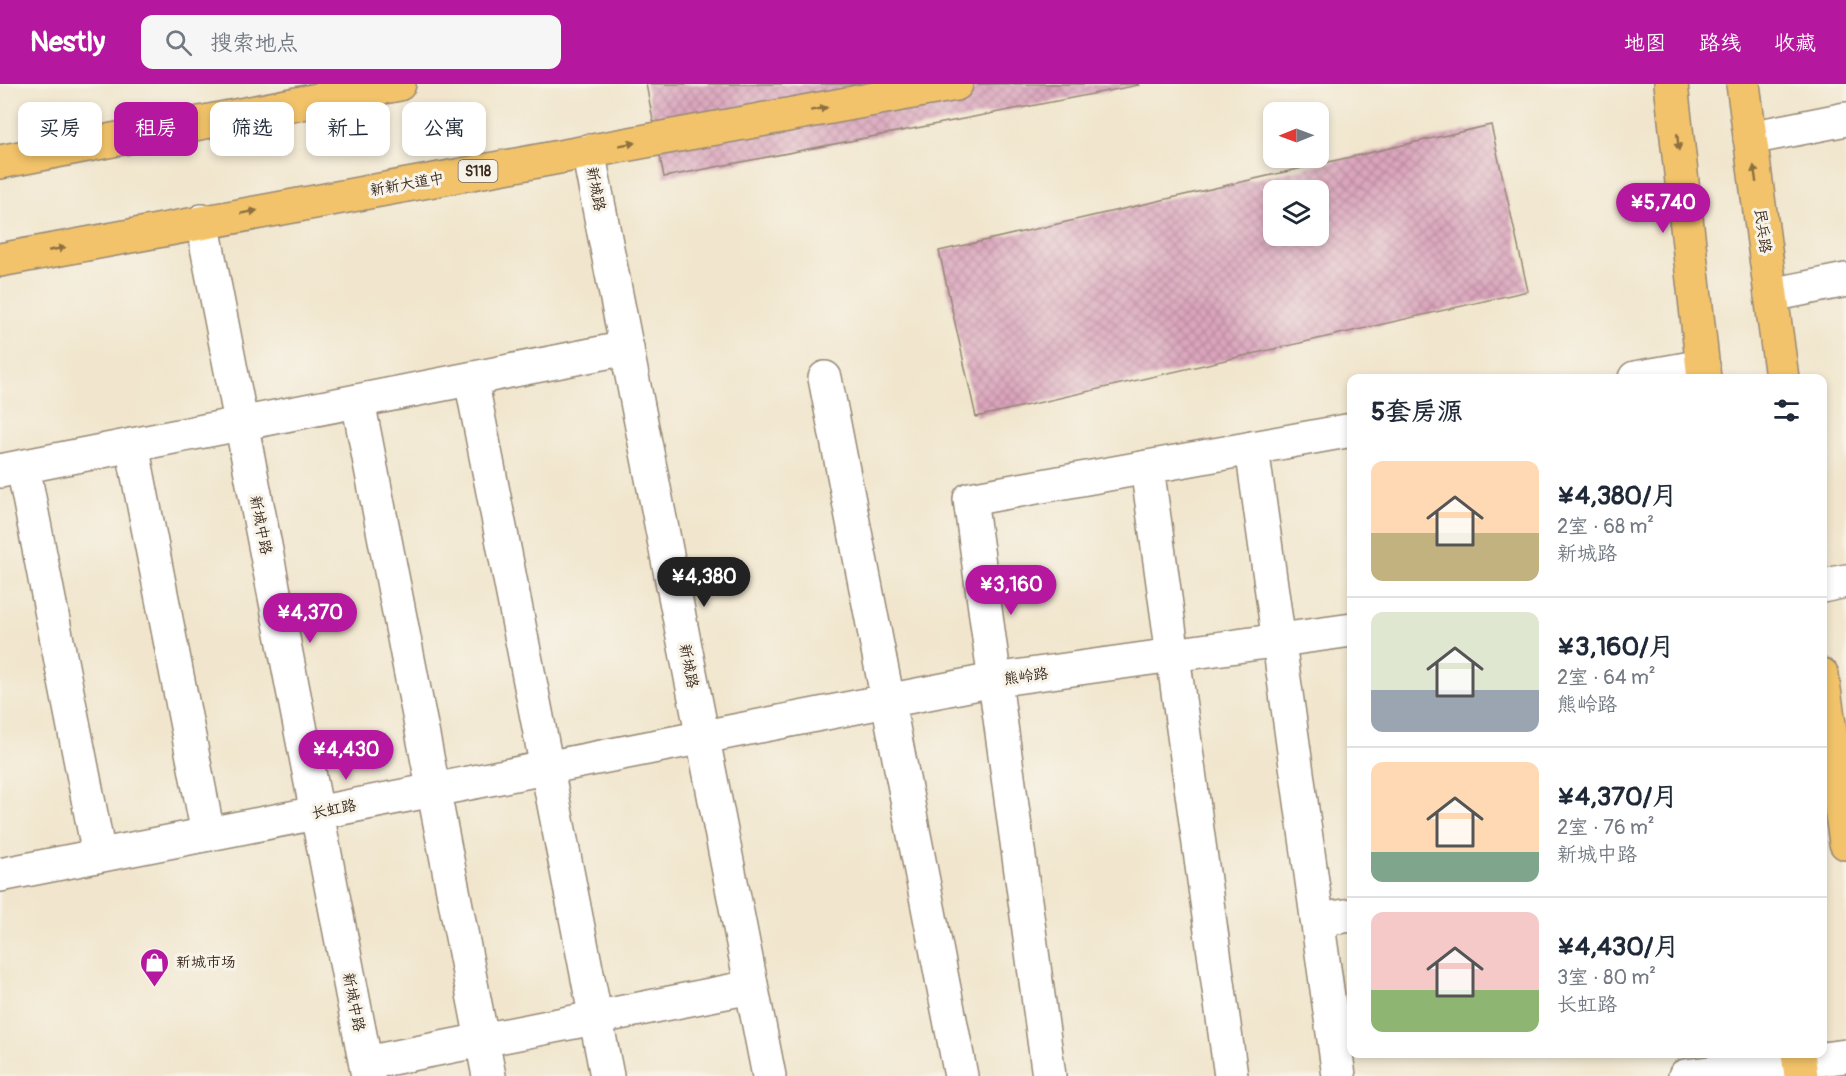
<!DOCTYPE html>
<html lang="zh">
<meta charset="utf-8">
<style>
:root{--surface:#fff;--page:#f6f6f7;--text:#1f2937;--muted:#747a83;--line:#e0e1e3;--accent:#b5179e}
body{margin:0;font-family:Pangolin,"LXGW WenKai TC",sans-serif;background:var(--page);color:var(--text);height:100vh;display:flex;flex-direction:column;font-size:22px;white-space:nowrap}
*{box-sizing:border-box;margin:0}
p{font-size:20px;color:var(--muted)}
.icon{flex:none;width:33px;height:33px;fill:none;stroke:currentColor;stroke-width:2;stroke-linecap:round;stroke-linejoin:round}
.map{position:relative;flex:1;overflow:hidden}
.drawer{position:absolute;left:1347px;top:290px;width:480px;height:684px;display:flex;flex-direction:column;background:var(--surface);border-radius:12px;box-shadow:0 3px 9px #0003}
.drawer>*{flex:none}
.banner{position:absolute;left:18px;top:18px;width:570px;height:54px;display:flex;gap:12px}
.needle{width:39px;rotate:269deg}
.controls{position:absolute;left:1263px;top:18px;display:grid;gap:12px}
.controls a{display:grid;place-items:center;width:66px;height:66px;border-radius:12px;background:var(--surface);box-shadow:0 3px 9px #0003;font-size:30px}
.price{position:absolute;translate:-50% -51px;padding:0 14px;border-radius:21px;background:var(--accent);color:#fff;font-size:20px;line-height:39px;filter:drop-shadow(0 2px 3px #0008)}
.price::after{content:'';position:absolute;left:50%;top:36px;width:18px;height:14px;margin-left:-9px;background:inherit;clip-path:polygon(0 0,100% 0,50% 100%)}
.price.active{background:#222;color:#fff}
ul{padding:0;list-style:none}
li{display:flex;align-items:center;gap:18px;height:150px;padding:0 24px}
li+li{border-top:2px solid var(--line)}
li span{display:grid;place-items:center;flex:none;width:168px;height:120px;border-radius:12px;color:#555}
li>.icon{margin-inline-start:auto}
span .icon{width:72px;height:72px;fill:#fffc;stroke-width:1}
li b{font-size:26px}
h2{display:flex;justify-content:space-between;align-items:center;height:72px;padding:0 24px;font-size:26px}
.tag{padding:0 21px;border-radius:12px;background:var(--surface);box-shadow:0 3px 9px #0003;font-size:21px;line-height:54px}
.tag.active{background:var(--accent);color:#fff}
header{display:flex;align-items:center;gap:36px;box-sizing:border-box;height:84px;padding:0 30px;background:var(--accent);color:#fff}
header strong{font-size:28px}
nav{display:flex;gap:33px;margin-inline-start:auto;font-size:21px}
.search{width:420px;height:54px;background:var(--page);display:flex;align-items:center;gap:15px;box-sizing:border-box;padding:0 21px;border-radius:12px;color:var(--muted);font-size:22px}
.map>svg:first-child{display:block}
</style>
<header>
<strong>Nestly</strong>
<div class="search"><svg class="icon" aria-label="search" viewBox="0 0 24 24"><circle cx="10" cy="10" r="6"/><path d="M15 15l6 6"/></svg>搜索地点</div>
<nav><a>地图</a><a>路线</a><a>收藏</a></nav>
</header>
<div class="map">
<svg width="1846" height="992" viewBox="0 0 1846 992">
<defs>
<pattern id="building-cross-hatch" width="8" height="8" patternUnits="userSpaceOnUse" patternTransform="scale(1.5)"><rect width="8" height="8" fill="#dba5bd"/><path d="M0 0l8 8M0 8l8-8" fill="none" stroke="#b38799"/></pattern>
</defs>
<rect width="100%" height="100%" fill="#f7f3e8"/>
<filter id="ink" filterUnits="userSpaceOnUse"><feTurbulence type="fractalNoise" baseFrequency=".0167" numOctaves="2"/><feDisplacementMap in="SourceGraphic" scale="12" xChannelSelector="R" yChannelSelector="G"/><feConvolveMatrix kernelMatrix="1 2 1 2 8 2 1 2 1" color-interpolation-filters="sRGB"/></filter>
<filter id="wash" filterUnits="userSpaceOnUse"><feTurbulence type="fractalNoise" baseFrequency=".008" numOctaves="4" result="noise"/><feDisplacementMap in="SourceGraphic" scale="24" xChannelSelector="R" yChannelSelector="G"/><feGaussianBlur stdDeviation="1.35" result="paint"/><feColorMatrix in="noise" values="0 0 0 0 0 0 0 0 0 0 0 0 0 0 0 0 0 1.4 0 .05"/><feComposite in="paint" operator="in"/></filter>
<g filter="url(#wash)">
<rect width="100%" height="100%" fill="#f1e6cd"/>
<g id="blocks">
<g fill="url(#building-cross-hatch)" fill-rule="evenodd">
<polygon points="646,0 1139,0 1139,1 664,93"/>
<path d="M1491 41 1528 207 976 333 939 167ZM1274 106H1318V152H1274Z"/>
</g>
</g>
</g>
<g filter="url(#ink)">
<use href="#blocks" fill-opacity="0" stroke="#968876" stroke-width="1.5"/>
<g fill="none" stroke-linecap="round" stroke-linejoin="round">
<defs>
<g id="minor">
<polyline points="1750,54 1846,35"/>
<polyline points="588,67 769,992"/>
<polyline points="202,137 368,992"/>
<polyline points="1771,211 1846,196"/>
<polyline points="825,294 961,992"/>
<polyline points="1635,294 1703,282"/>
<polyline points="471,295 607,992"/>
<polyline points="358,317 489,992"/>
<polyline points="132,361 208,750"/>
<polyline points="1252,364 1339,992"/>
<polyline points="23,383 99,771"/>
<polyline points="1147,383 1231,992"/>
<polyline points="0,387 627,264"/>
<polyline points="1822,502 1846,497"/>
<polyline points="0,791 994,596 1352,546"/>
<polyline points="1317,836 1352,831"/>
<polyline points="366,979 751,903"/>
<polyline points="1049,992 970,415 1352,346"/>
<polyline points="1685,992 1846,972"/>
</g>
<g id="major">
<polyline points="1671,0 1704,294"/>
<polyline points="1743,0 1782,294"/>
<polyline points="0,78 399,0"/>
<polyline points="0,176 956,0"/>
<polyline points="1822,591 1846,759"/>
<polyline points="1798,969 1801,992"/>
</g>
</defs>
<use href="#minor" stroke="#968876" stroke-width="36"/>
<use href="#major" stroke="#968876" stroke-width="36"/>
<use href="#minor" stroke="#fff" stroke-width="33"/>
<use href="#major" stroke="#f2c36a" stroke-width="33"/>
</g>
<defs><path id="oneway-solid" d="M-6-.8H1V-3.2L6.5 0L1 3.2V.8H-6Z" transform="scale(1.5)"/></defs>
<g fill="#8d6f40">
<use href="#oneway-solid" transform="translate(819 25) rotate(-10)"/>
<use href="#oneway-solid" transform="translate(1678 58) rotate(84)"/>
<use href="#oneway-solid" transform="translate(627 60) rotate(-10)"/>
<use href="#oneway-solid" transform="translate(1755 90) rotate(-98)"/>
<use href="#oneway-solid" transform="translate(249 128) rotate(-10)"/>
<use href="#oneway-solid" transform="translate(57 165) rotate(-11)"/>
</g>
</g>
<defs>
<symbol id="shop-pin" viewBox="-11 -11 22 30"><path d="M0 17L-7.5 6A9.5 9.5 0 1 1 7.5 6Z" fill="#b5179e" stroke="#f7f3e8"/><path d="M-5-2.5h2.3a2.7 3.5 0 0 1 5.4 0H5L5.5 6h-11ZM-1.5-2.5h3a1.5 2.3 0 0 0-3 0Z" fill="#fff"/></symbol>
</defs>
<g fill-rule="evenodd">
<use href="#shop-pin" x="138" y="862" width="33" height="45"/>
</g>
<g text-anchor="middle" stroke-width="6" stroke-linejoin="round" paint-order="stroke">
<rect fill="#f7f3e8" stroke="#73665b" stroke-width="1.5" x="458.5" y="76" width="39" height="22" rx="4.5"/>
<g font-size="14" font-weight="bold" fill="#3b2a1e">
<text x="478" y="92">S118</text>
</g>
<g font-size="15" fill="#3b2a1e" stroke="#f7f3e8">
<text transform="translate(407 100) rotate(-10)" y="5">新新大道中</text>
<text transform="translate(596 105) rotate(79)" y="5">新城路</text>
<text transform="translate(1763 147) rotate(82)" y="5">民兵路</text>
<text transform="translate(261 441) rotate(79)" y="5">新城中路</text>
<text transform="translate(689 582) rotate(79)" y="5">新城路</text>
<text transform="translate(1026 592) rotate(-8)" y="5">熊岭路</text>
<text transform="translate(334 725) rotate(-11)" y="5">长虹路</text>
<text transform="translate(354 918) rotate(79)" y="5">新城中路</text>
</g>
<g font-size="15" fill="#3b2a1e" stroke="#f7f3e8" text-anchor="start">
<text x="176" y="883">新城市场</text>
</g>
</g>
</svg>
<div class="controls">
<a><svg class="needle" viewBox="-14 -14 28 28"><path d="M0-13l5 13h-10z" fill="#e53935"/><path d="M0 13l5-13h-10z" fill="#747a83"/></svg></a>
<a><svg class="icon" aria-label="layers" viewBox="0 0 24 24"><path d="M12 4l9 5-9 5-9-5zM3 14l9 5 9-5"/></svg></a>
</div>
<b class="price" style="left:1663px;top:150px">¥5,740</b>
<b class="price active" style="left:704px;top:524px">¥4,380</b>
<b class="price" style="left:1011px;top:532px">¥3,160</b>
<b class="price" style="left:310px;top:560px">¥4,370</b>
<b class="price" style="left:346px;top:697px">¥4,430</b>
<div class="banner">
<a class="tag">买房</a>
<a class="tag active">租房</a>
<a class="tag">筛选</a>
<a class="tag">新上</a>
<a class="tag">公寓</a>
</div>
<section class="drawer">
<h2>5套房源<svg class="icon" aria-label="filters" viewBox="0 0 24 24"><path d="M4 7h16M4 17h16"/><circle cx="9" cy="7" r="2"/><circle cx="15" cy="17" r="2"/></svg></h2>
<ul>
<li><span style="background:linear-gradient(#ffd9b3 60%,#c2b280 0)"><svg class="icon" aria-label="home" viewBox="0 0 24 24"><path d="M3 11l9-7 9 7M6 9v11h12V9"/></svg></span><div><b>¥4,380/月</b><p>2室 · 68 m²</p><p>新城路</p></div></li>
<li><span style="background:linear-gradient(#dfe7d0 65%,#9aa5b1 0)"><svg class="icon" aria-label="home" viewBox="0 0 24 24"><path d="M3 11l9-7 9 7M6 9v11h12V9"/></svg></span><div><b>¥3,160/月</b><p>2室 · 64 m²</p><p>熊岭路</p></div></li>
<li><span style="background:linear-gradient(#ffd9b3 75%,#7fa58c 0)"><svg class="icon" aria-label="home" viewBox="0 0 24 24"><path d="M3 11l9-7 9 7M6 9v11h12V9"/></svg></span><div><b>¥4,370/月</b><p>2室 · 76 m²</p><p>新城中路</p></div></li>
<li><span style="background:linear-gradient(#f6c9c9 65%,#8fb573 0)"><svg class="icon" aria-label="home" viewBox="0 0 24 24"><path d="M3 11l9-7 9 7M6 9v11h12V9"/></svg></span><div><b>¥4,430/月</b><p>3室 · 80 m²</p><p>长虹路</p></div></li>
</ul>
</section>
</div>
